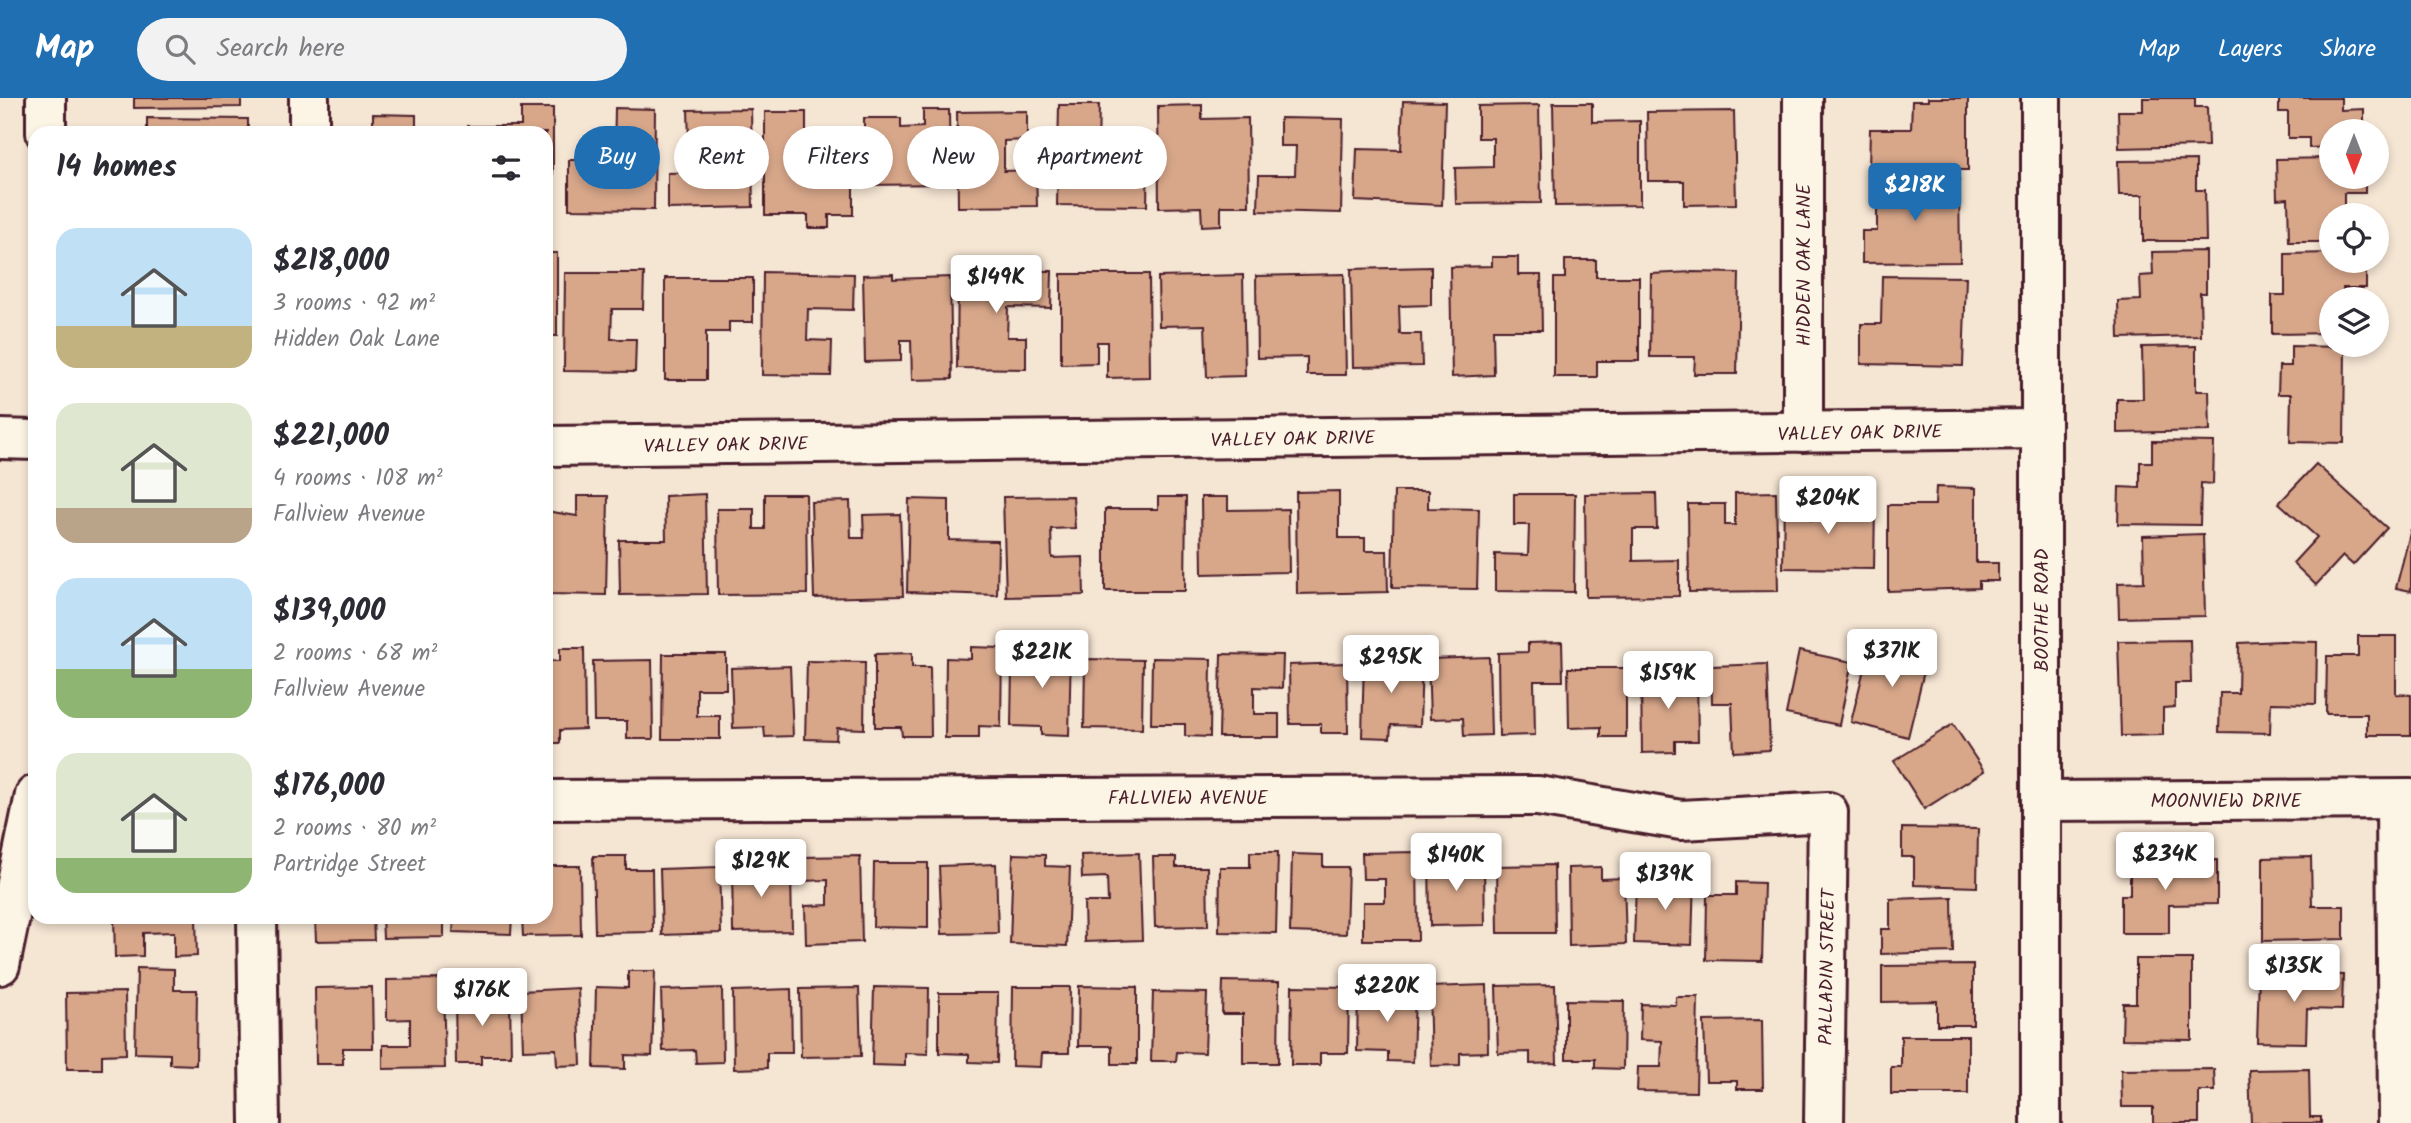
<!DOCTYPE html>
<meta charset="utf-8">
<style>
:root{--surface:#fff;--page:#f2f2f3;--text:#2b2b33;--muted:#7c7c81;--accent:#1f6fb2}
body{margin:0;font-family:Kalam,sans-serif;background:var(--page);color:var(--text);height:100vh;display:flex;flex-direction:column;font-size:26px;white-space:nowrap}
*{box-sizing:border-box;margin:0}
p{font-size:23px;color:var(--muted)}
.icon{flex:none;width:38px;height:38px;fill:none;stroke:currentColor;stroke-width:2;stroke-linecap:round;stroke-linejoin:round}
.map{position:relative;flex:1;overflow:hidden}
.side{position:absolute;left:28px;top:28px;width:525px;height:798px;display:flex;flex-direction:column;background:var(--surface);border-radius:21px;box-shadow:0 4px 10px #0003}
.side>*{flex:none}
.guide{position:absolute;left:574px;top:28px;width:665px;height:63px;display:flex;gap:14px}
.needle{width:46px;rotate:180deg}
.tools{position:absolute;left:2319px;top:21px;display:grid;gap:14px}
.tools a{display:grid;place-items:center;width:70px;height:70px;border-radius:50%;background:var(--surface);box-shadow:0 4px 10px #0003;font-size:35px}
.price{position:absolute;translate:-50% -60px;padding:0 16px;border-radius:7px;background:#fff;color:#222;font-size:23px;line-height:46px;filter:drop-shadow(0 2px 4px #0008)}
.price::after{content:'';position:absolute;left:50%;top:42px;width:21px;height:16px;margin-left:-10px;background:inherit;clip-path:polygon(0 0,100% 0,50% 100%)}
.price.current{background:var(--accent);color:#fff}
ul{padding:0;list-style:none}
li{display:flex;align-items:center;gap:21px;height:175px;padding:0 28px}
li span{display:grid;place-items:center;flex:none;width:196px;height:140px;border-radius:21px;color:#555}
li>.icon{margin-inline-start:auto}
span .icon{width:84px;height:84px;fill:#fffc;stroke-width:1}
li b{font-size:30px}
h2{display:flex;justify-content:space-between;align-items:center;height:84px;padding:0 28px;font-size:30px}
.chip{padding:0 24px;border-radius:32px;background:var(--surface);box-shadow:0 4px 10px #0003;font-size:24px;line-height:63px}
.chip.current{background:var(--accent);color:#fff}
header{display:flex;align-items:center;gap:42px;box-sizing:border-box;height:98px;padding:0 35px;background:var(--accent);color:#fff}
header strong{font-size:33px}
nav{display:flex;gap:38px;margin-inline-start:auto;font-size:24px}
.search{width:490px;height:63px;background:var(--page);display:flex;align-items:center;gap:18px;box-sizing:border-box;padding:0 24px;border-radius:38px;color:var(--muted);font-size:26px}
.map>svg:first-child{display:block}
</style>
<header>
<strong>Map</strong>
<div class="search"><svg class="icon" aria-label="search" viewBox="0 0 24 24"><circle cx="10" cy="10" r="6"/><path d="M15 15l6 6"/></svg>Search here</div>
<nav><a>Map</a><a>Layers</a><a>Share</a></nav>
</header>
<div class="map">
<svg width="2411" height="1025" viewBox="0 0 2411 1025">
<rect width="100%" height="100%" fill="#f5e5d3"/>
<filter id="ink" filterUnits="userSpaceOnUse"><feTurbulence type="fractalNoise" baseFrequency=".0143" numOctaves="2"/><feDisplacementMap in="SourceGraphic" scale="14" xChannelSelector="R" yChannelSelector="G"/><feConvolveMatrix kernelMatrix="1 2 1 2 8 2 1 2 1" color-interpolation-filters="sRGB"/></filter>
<g filter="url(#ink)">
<g fill="#d8a78a" stroke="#4a1f2b" stroke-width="2">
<polygon points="134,0 241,0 241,9 134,10"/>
<polygon points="1928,0 1968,0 1968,72 1869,72 1870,31 1911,31 1912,3 1928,3"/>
<polygon points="2143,0 2195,0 2195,9 2207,9 2208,48 2119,50 2118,13 2143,13"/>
<polygon points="2279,0 2341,0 2341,12 2364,11 2364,33 2331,33 2331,49 2309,50 2309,40 2288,40 2288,14 2279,14"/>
<polygon points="1403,3 1445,4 1442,107 1355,103 1357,51 1401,52"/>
<polygon points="1553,5 1592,5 1592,24 1640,23 1640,107 1555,108"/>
<polygon points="1059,7 1099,7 1098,53 1148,53 1147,108 1057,107"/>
<polygon points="1202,7 1202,21 1248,20 1249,108 1221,108 1221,127 1202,128 1201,109 1159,110 1158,8"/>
<polygon points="1539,7 1541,105 1456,106 1455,70 1493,69 1493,40 1478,40 1478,8"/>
<polygon points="521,10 553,10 553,108 546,108 546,35 468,35 468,28 521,28"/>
<polygon points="615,10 655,11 654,112 569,111 569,62 614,62"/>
<polygon points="751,11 753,109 668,111 668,75 705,74 705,43 689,44 688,12"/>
<polygon points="923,12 949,12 950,86 864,87 864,20 901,20 901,30 923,29"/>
<polygon points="1027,13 1027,42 1004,43 1004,73 1036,72 1037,108 958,109 957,14"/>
<polygon points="1734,13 1736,106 1684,107 1684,83 1648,83 1647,14"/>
<polygon points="765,14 806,14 806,33 853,33 853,117 829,117 829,130 808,130 808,117 765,117"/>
<polygon points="373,16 416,17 416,31 461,32 461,35 373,35"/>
<polygon points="147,20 248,21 248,35 147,35"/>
<polygon points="1280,20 1343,21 1341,115 1258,113 1259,77 1295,77 1296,48 1280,48"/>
<polygon points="2331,60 2331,79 2365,79 2365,95 2344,95 2344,117 2331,117 2331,144 2289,144 2288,100 2277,101 2276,61"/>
<polygon points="2196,62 2196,92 2205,92 2206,143 2143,143 2143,97 2119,97 2118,63"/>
<polygon points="1959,81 1960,164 1862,165 1862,133 1877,133 1877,83"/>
<polygon points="2206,153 2206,195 2200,195 2201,238 2119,240 2118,203 2141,202 2140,178 2153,177 2152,154"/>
<rect x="546" y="155" width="11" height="83"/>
<polygon points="2331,155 2331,163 2366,163 2366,190 2343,190 2343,201 2331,201 2331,235 2272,236 2272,197 2285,197 2285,156"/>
<polygon points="1492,159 1518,159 1518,177 1541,177 1542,232 1493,232 1494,277 1452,279 1450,169 1492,168"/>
<polygon points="1565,162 1596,162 1596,179 1639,179 1639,263 1597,263 1597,279 1554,279 1554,180 1565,180"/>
<polygon points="1431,169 1431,207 1399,208 1400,236 1421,236 1422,268 1353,269 1351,171"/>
<polygon points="958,172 1052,173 1051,210 1008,209 1007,239 1026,239 1026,271 957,270"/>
<polygon points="763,174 854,176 853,212 808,211 807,242 832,243 831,278 762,277"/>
<polygon points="1693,174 1739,175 1737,276 1694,276 1695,259 1650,259 1651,176"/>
<polygon points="565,175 644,175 643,211 612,211 611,241 636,241 635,274 564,273"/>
<polygon points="893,176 893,181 950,179 952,281 912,282 911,242 901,242 901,263 865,264 863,177"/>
<polygon points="1061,176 1149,176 1150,279 1107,280 1107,244 1097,244 1097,265 1061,266"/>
<polygon points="1344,176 1346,277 1307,277 1307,259 1257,260 1256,178"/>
<polygon points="1243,177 1245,278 1207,279 1205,227 1159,228 1158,179"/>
<polygon points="1882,178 1966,179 1963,268 1861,266 1861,226 1881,226"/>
<polygon points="665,180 753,180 753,224 729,224 729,234 706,234 706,282 665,282"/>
<polygon points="2196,248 2196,293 2209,293 2210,333 2117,335 2117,301 2143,301 2142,249"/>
<polygon points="2291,248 2345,249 2344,345 2290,344 2291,296 2278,296 2279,268 2291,268"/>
<polygon points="2152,343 2214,344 2213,386 2201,385 2200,427 2118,426 2119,389 2140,390 2140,364 2152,364"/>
<polygon points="2316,366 2387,430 2353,467 2343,458 2316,487 2293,465 2317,439 2279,405"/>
<polygon points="1936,389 1976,390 1976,465 1998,465 1998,483 1979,483 1979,490 1888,493 1888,407 1935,407"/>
<polygon points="1339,393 1339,440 1365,440 1365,453 1387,453 1388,494 1297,496 1296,394"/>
<polygon points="1394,393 1428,393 1428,410 1479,411 1477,491 1392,490"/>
<polygon points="1776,394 1778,493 1689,494 1688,406 1725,406 1725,427 1735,427 1735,395"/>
<polygon points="1656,395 1657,431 1633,431 1633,463 1679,462 1679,498 1586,499 1585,396"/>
<polygon points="1784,395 1810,396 1810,422 1837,422 1838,405 1875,405 1874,471 1783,470"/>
<polygon points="705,396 707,496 620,497 619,442 666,442 665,398"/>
<polygon points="765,396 806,396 807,496 718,497 717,411 754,411 754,431 765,431"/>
<polygon points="1514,396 1575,396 1574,494 1495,493 1495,456 1528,457 1529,427 1514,427"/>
<polygon points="577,398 608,398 606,497 546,496 546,413 577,418"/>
<polygon points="1073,398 1075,430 1051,431 1052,460 1083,459 1084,497 1006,499 1003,399"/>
<polygon points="1158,399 1186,399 1185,493 1105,493 1105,411 1158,411"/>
<polygon points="1201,399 1228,399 1228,412 1288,411 1289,474 1202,476"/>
<polygon points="909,401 949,402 949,442 998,443 997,497 907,494"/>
<polygon points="850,403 851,440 864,440 863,417 900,416 903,498 814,500 811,404"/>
<polygon points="2411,431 2411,493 2396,490"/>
<polygon points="2203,436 2205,518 2119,520 2118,485 2144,484 2143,438"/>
<polygon points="2358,538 2396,538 2396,596 2411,597 2411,637 2367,637 2367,616 2326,616 2327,558 2358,558"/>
<polygon points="1894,540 1930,549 1908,639 1851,624 1867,559 1888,564"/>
<polygon points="2190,542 2191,585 2175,585 2175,609 2163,610 2163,637 2121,638 2118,543"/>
<polygon points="2282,543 2317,544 2316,606 2271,605 2270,635 2219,634 2220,595 2238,595 2239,545"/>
<polygon points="1562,544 1563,583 1534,583 1535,637 1499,638 1498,555 1528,554 1528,545"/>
<polygon points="1018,548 1071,550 1069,638 1041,637 1041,629 1011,628 1012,568 1018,568"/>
<polygon points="971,549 1002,550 1001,629 979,628 979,640 945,640 946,560 971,561"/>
<polygon points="560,550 584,550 585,631 560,632 560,645 546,645 546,563 560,563"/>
<polygon points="1799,553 1852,564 1839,627 1786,616"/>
<polygon points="912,555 912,569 930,569 931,638 902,638 901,629 875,629 875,556"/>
<polygon points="663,556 726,556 726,591 697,591 697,618 720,618 720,641 662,641"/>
<polygon points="1221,556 1283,557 1282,590 1254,589 1254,616 1279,616 1279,639 1219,639"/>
<polygon points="1489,559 1491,637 1464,638 1463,620 1430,621 1428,561"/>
<polygon points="1152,560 1211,561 1210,639 1185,638 1185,626 1151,626"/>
<polygon points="1364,560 1422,561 1420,628 1391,627 1390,640 1362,639"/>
<polygon points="1085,561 1143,562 1142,631 1084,630"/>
<polygon points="652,562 653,641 627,641 627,623 594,623 593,563"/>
<polygon points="807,563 865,564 864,631 837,630 836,642 805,641"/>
<polygon points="1347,565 1348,635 1321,635 1321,626 1290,626 1289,567"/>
<polygon points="1767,566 1770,652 1734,654 1732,605 1712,605 1711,568"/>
<polygon points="790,568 793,638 765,639 764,629 733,630 731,570"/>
<polygon points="1568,570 1626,570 1626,639 1601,639 1601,629 1569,630"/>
<polygon points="1697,576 1698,643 1675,643 1675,654 1642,655 1641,577"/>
<polygon points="1953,626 1984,673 1924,711 1894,663"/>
<polygon points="1902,730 1978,731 1977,789 1914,787 1914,759 1902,759"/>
<polygon points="1250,754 1278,754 1276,835 1219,834 1220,769 1250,769"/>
<polygon points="1417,754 1418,842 1363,842 1363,804 1385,804 1385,781 1363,781 1362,755"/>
<polygon points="1139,755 1142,842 1085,844 1084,804 1108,804 1107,779 1082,780 1081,757"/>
<polygon points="1013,756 1045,757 1045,768 1070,769 1067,848 1010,846"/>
<polygon points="1292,756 1323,757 1323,769 1348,769 1346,836 1290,834"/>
<polygon points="593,758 626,758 626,771 652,771 653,834 595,835"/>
<polygon points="860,758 862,844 806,846 805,808 828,807 828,782 803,783 802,759"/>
<polygon points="1455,758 1455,768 1484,767 1485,827 1430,828 1429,759"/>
<polygon points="1153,759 1176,759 1176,769 1207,769 1208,828 1155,829"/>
<polygon points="2311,759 2312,808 2344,808 2344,841 2263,843 2263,760"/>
<polygon points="2217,762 2217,806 2169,807 2169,835 2121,835 2121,797 2130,797 2130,763"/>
<polygon points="732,765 765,765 765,771 791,771 792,833 733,834"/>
<polygon points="874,765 928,765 928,830 873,829"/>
<polygon points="996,766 998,835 942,836 939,768"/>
<polygon points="1554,767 1555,835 1498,835 1497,768"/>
<polygon points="546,768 580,768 581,837 523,838 522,819 546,819"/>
<polygon points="719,769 721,835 662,837 660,771"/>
<polygon points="1601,769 1601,781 1624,780 1626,846 1569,848 1568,770"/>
<polygon points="1665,777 1694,778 1692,847 1634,845 1636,785 1665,786"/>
<polygon points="1736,784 1764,785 1762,863 1706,862 1707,797 1736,797"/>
<polygon points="1952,799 1953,854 1881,856 1881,831 1890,831 1890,801"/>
<polygon points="114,819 196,819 197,858 174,859 174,834 143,835 143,858 115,859"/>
<polygon points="315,819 373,819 374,842 316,843"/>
<polygon points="382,819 444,819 444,839 383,840"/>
<polygon points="454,819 512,819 511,836 453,834"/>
<polygon points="2136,861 2192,861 2192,942 2122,941 2123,905 2136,905"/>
<polygon points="1973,867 1973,927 1937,927 1937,903 1882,904 1882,868"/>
<polygon points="137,870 174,871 174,892 197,892 196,967 170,966 170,956 135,955"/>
<polygon points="628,873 655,873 652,958 625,957 625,971 594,970 596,889 628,890"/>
<polygon points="2259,874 2343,877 2342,912 2307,911 2306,945 2257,944"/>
<polygon points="443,881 445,970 383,971 383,947 410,947 410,921 387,922 387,882"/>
<polygon points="1223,883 1279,884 1278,965 1243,965 1243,916 1222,916"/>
<polygon points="1487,887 1488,954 1460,955 1460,967 1431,968 1429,889"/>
<polygon points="1555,887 1557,965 1530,966 1530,954 1498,955 1496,888"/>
<polygon points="1079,888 1137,889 1137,966 1112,966 1112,948 1078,948"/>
<polygon points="1292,888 1349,889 1348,955 1320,955 1320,967 1291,967"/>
<polygon points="372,889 373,950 343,950 343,966 316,966 315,890"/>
<polygon points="874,889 929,890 928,956 905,955 905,968 872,967"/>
<polygon points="1013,889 1070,889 1069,955 1042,955 1041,969 1012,968"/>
<polygon points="578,890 581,967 557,968 556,951 523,952 521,893"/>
<polygon points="722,890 723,964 696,965 695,952 663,953 661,892"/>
<polygon points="859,890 861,958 801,959 800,891"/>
<polygon points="791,891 792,955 767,955 767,970 734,971 733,893"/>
<polygon points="1358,893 1415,894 1413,964 1388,963 1388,954 1357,953"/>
<polygon points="125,894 126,956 102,957 102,971 67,971 66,895"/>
<polygon points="1153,894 1207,895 1205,955 1177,954 1176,963 1151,963"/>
<polygon points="939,895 998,895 997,965 969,964 969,956 939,955"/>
<polygon points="455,898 510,898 511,958 481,958 481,966 456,966"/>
<polygon points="1676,899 1698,899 1696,994 1637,993 1638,969 1661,969 1662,943 1640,942 1641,906 1676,907"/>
<polygon points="1566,902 1624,903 1623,971 1595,970 1595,961 1566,961"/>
<polygon points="1762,922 1763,991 1737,991 1737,983 1706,983 1704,923"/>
<polygon points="1901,938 1968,938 1968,996 1891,996 1891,969 1901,969"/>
<polygon points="2214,971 2215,993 2199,993 2199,1025 2153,1025 2153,1009 2122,1009 2121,972"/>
<polygon points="2309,971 2310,1019 2321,1019 2321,1025 2251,1025 2249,972"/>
</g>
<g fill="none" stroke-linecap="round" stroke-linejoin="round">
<defs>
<g id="minor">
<polyline points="46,0 46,35"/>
<polyline points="309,0 309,35"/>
<polyline points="1803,0 1803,334"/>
<polyline points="0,341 35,342"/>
<polyline points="546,348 2041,331"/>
<polyline points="546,702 1538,698 1681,722 1828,714 1824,1025"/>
<polyline points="2396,702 2398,1025"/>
<polyline points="2041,703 2411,701"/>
<polyline points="257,819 260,1025"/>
<polyline points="0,867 35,697"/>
<polyline points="2041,1025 2041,0"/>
</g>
</defs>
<use href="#minor" stroke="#4a1f2b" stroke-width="44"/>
<use href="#minor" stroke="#fcf5e5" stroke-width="38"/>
</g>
</g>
<g text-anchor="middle" stroke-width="6" stroke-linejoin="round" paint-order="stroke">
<g font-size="19" fill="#4a1f2b" stroke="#fcf5e5">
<text transform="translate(1803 167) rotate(-90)" y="7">HIDDEN OAK LANE</text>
<text transform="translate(1860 334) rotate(-1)" y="7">VALLEY OAK DRIVE</text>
<text transform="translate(1293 340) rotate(-1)" y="7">VALLEY OAK DRIVE</text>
<text transform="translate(726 346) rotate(-1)" y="7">VALLEY OAK DRIVE</text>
<text transform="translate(2041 512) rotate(-90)" y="7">BOOTHE ROAD</text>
<text x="1188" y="706">FALLVIEW AVENUE</text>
<text x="2226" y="709">MOONVIEW DRIVE</text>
<text transform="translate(1826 869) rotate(-89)" y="7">PALLADIN STREET</text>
</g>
</g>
</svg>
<div class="tools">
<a><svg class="needle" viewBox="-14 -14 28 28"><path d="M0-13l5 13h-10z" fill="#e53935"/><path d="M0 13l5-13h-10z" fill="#7c7c81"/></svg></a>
<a><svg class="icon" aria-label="locate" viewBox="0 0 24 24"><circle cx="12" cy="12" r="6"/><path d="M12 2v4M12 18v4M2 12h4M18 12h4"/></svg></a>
<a><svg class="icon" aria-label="layers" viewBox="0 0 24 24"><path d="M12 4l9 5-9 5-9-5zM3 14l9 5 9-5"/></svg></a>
</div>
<b class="price current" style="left:1915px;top:125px">$218K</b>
<b class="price" style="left:996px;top:217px">$149K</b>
<b class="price" style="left:1828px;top:438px">$204K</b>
<b class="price" style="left:1892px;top:591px">$371K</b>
<b class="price" style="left:1042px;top:592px">$221K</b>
<b class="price" style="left:1391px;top:597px">$295K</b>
<b class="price" style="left:1668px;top:613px">$159K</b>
<b class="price" style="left:2165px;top:794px">$234K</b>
<b class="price" style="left:1456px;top:795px">$140K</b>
<b class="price" style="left:761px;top:801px">$129K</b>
<b class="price" style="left:1665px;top:814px">$139K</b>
<b class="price" style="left:2294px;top:906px">$135K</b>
<b class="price" style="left:1387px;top:926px">$220K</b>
<b class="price" style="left:482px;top:930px">$176K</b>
<div class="guide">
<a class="chip current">Buy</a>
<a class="chip">Rent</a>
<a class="chip">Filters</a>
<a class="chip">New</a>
<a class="chip">Apartment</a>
</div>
<section class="side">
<h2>14 homes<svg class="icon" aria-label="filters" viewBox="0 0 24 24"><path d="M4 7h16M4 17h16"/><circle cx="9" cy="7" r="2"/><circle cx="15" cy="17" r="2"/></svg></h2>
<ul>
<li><span style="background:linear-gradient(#bfe0f5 70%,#c2b280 0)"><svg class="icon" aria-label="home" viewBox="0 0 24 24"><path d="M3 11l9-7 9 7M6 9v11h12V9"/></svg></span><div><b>$218,000</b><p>3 rooms · 92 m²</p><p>Hidden Oak Lane</p></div></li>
<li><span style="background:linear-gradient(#dfe7d0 75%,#b9a48a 0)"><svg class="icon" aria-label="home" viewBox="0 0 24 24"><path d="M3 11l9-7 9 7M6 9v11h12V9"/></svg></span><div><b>$221,000</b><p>4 rooms · 108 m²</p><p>Fallview Avenue</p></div></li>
<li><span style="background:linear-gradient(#bfe0f5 65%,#8fb573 0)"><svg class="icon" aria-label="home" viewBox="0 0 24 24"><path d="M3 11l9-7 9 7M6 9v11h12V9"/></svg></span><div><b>$139,000</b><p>2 rooms · 68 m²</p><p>Fallview Avenue</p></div></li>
<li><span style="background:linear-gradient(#dfe7d0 75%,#8fb573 0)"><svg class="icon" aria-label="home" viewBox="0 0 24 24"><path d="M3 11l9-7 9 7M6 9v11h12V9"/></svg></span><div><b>$176,000</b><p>2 rooms · 80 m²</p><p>Partridge Street</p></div></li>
</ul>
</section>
</div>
